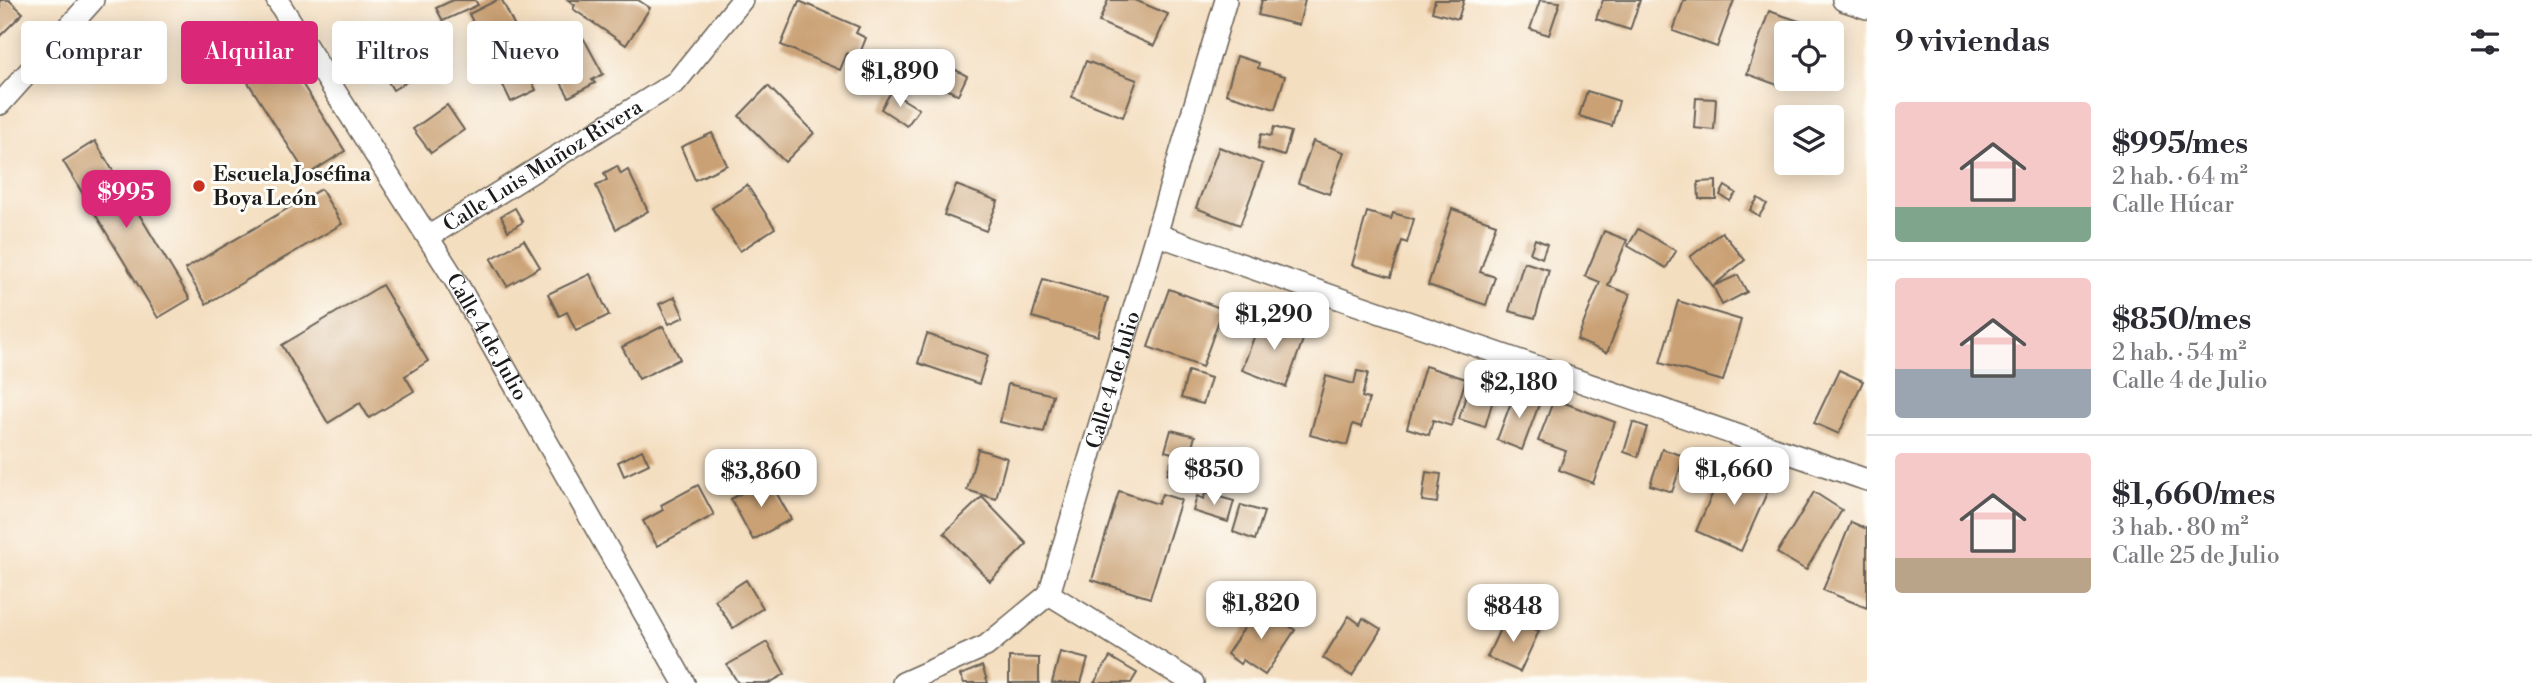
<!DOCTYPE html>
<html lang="es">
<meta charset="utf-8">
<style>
:root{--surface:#fff;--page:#f2f2f3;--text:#2b2b33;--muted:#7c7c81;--line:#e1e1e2;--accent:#db2777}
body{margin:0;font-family:"Libre Bodoni",serif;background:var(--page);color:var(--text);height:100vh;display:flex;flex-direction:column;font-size:26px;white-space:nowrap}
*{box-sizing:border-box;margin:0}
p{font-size:23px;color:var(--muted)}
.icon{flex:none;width:38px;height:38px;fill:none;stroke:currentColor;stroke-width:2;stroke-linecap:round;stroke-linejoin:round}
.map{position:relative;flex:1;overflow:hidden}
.details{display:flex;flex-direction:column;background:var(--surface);width:665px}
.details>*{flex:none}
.hud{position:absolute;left:21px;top:21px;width:665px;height:63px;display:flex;gap:14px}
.fabs{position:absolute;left:1774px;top:21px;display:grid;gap:14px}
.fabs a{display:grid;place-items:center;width:70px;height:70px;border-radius:7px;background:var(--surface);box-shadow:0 4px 18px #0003;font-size:35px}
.price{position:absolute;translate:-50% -60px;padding:0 16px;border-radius:14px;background:#fff;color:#222;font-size:23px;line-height:46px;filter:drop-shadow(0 2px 4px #0008)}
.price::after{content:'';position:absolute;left:50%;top:42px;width:21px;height:16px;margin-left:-10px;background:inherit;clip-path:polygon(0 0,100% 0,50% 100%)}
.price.on{background:var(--accent);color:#fff}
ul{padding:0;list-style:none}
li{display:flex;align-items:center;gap:21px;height:175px;padding:0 28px}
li+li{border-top:2px solid var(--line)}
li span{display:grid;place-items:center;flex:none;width:196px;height:140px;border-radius:7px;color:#555}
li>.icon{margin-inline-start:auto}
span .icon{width:84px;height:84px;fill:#fffc;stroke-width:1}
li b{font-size:30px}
h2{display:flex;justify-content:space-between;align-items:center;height:84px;padding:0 28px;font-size:30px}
.chip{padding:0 24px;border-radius:7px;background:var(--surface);box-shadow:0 4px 18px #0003;font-size:24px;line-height:63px}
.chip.on{background:var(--accent);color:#fff}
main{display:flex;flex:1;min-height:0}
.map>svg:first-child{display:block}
</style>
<main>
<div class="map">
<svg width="1867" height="683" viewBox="0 0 1867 683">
<rect width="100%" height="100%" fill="#fdfcf7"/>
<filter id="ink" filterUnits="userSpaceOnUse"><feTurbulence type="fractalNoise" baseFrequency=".0143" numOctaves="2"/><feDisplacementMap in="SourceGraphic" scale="14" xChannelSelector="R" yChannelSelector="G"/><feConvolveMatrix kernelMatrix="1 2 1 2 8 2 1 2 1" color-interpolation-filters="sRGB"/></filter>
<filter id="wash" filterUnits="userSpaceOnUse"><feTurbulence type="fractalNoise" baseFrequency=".00686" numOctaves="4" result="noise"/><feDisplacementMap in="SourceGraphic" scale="28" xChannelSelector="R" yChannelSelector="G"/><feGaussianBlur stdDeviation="1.57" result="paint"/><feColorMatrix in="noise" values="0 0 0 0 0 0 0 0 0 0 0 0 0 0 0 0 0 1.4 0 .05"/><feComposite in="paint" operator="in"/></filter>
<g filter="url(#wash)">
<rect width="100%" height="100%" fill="#f4dec0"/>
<g id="blocks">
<g fill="#caa175">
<polygon points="0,0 9,0 23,13 0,36"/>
<polygon points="453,0 475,0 478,5 443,21 436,8"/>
<polygon points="497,0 502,0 525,48 493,64 469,14"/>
<polygon points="568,0 638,0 650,8 626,45 573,9 575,5"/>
<polygon points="1108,0 1135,0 1168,14 1154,46 1099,22"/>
<polygon points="1262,0 1305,0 1299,25 1258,15"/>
<polygon points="1435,0 1464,0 1458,19 1432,12"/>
<polygon points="1540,0 1560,2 1549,35 1530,29"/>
<polygon points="1603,0 1640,0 1630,30 1596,19"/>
<polygon points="1684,0 1734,0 1717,47 1673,31"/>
<polygon points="799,1 859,27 856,33 866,38 858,58 847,53 840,70 781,45"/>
<polygon points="1769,11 1805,23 1802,33 1787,33 1787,77 1783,87 1747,74"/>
<polygon points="421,37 437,64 393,90 377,63"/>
<polygon points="273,38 345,151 307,175 235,62"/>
<polygon points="584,39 603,74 592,80 595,83 569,97 549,61"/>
<polygon points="928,55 967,76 958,95 918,75"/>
<polygon points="1237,56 1259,63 1258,68 1285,76 1275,109 1226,94"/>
<polygon points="1086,61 1137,80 1123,117 1072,97"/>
<polygon points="525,67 536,90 511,102 500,79"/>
<polygon points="768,86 814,133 785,162 739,116"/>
<polygon points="1587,91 1619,101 1612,126 1579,116"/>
<polygon points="891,92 919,109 907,126 881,109"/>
<polygon points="1696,98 1716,99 1714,130 1694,128"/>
<polygon points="447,105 464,130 431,153 413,129"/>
<polygon points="1274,127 1291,132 1284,156 1258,148 1261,134 1271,136"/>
<polygon points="712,133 727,165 695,180 681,147"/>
<polygon points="95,141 190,299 158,318 63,161"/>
<polygon points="1313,141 1344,152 1329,194 1298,183"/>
<polygon points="1219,147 1263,164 1240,225 1196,208"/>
<polygon points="617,166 621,174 628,170 648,211 616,229 596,186 607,180 604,173"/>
<polygon points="1716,181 1716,199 1699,199 1698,182"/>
<polygon points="747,185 775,228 740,251 712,208"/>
<polygon points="956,185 998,201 986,231 944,215"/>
<polygon points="1725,186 1736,193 1730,201 1720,195"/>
<polygon points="321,189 342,224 206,304 185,269"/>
<polygon points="1758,198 1767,204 1759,216 1750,210"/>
<polygon points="515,208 523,222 508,231 501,216"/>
<polygon points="1452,209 1496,224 1480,272 1495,277 1486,305 1428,285"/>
<polygon points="1367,212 1391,219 1393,213 1414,219 1407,243 1402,241 1391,277 1352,265"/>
<polygon points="1638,229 1676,251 1666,268 1628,246"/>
<polygon points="1604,231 1627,240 1608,286 1630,294 1607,353 1577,340 1600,282 1585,276"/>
<polygon points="1722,232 1745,260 1713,286 1690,257"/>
<polygon points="1535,239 1547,244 1542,258 1530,253"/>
<polygon points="524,240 540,267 507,286 491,259"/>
<polygon points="1524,262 1549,270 1535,318 1509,311"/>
<polygon points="590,274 609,315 576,331 567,312 559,316 548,294"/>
<polygon points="1738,275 1747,292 1722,305 1713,286"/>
<polygon points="1043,279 1108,298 1098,336 1032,317"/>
<polygon points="382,285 428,361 405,376 414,391 369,418 360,403 328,423 282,345"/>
<polygon points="1169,289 1223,309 1202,367 1148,347"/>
<polygon points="675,297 684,317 669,324 659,304"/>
<polygon points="1678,301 1741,320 1723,381 1660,363"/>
<polygon points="1261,318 1305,334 1286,387 1242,370"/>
<polygon points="663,326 680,359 639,379 622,347"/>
<polygon points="927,334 988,355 979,384 918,363"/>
<polygon points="1425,366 1466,379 1451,426 1433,420 1429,435 1407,428"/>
<polygon points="1839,370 1863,381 1839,434 1814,423"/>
<polygon points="1188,371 1211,378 1203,404 1181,398"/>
<polygon points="1357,371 1368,373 1362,397 1369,399 1361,427 1353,424 1347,445 1310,435 1326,376 1354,384"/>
<polygon points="1008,384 1053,395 1044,432 1000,422"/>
<polygon points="1469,385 1495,393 1485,427 1459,419"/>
<polygon points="1516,389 1541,399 1522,450 1497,440"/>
<polygon points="1554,399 1615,422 1593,483 1559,470 1566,451 1538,441"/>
<polygon points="1633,422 1647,427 1638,457 1624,452"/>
<polygon points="1171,430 1195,436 1189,458 1165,451"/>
<polygon points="978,449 1007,458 996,499 967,490"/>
<polygon points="1662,449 1684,456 1672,492 1650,485"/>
<polygon points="642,450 649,464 624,476 618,462"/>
<polygon points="1171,462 1214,475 1211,487 1167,474"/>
<polygon points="1725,465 1747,475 1749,470 1766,478 1763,483 1770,486 1741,551 1696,531"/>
<polygon points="1426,472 1441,474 1437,503 1422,501"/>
<polygon points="768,478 791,519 753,540 731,499"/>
<polygon points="698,485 714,515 657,546 643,521 663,510 661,505"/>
<polygon points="1119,491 1158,504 1162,494 1181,500 1150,598 1092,580"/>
<polygon points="1814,492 1842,510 1806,570 1777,553"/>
<polygon points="1205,493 1234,501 1228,522 1193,511 1197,496 1204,499"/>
<polygon points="982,497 1027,544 990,581 944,533"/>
<polygon points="1241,505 1264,512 1255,540 1233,532"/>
<polygon points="1851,522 1867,529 1867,608 1823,590"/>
<polygon points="746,580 763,608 733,628 715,600"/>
<polygon points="1259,606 1295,630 1265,675 1243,660 1240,664 1227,654"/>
<polygon points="1349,616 1360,624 1363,618 1381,629 1352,676 1323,658"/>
<polygon points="1506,616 1539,631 1520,672 1487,657"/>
<polygon points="767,642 785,674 769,683 738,683 727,665"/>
<polygon points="1060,652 1088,659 1081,683 1052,683"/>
<polygon points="1009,657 1039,658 1039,683 1009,683"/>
<polygon points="1110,657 1137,673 1131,683 1094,683"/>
<polygon points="982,666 988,683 964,683 960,675"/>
</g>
</g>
</g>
<g filter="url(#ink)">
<use href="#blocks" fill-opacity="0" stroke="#686055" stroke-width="2"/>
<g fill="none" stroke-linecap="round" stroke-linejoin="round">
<defs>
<g id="minor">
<path id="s1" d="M277 0 455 280 684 683"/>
<polyline points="1843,0 1867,8"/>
<polyline points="0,104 93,0"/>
<path d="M1158 235C1394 319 1631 398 1867 480"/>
<path id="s2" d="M428 237 676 82 742 0"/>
<polyline points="1049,594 1193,683"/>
<path id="s3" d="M903 683 986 646 1049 594 1226 0"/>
</g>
</defs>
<use href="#minor" stroke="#686055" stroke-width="24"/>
<use href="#minor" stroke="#fff" stroke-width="21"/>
</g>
</g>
<circle fill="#c8321e" stroke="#fdfcf7" stroke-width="2.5" cx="199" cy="186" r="7"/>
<g text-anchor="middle" stroke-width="6" stroke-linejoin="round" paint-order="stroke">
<g font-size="21" fill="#1c1c1c" stroke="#fdfcf7">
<text dy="7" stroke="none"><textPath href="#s2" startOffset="135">Calle Luis Muñoz Rivera</textPath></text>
<text dy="7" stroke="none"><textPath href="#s1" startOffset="397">Calle 4 de Julio</textPath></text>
<text dy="7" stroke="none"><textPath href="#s3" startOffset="396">Calle 4 de Julio</textPath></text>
</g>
<g font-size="21" font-weight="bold" fill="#1c1c1c" stroke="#fdfcf7" text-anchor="start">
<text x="213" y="181">Escuela Joséfina<tspan x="213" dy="24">Boya León</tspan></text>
</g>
</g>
</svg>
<div class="fabs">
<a><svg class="icon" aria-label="locate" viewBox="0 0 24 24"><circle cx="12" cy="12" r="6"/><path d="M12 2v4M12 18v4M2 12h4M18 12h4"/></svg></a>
<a><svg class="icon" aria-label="layers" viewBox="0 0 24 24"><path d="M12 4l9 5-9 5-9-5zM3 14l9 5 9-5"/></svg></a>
</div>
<b class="price" style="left:900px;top:109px">$1,890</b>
<b class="price on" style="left:126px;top:230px">$995</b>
<b class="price" style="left:1274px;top:352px">$1,290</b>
<b class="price" style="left:1519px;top:420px">$2,180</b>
<b class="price" style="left:1214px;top:507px">$850</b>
<b class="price" style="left:1734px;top:507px">$1,660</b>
<b class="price" style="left:761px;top:509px">$3,860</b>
<b class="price" style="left:1261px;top:641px">$1,820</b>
<b class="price" style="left:1513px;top:644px">$848</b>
<div class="hud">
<a class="chip">Comprar</a>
<a class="chip on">Alquilar</a>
<a class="chip">Filtros</a>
<a class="chip">Nuevo</a>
</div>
</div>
<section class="details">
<h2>9 viviendas<svg class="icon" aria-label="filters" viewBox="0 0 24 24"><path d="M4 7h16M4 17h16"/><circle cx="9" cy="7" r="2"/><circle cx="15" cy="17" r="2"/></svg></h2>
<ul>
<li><span style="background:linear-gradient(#f6c9c9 75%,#7fa58c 0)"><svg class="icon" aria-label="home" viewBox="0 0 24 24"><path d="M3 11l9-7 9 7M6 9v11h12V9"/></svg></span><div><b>$995/mes</b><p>2 hab. · 64 m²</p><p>Calle Húcar</p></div></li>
<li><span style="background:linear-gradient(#f6c9c9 65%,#9aa5b1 0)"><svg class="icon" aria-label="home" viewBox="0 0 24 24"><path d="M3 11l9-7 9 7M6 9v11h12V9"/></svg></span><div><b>$850/mes</b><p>2 hab. · 54 m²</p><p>Calle 4 de Julio</p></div></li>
<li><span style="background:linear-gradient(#f6c9c9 75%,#b9a48a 0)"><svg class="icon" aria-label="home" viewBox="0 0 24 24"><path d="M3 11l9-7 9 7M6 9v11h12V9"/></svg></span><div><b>$1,660/mes</b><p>3 hab. · 80 m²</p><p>Calle 25 de Julio</p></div></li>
</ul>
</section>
</main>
